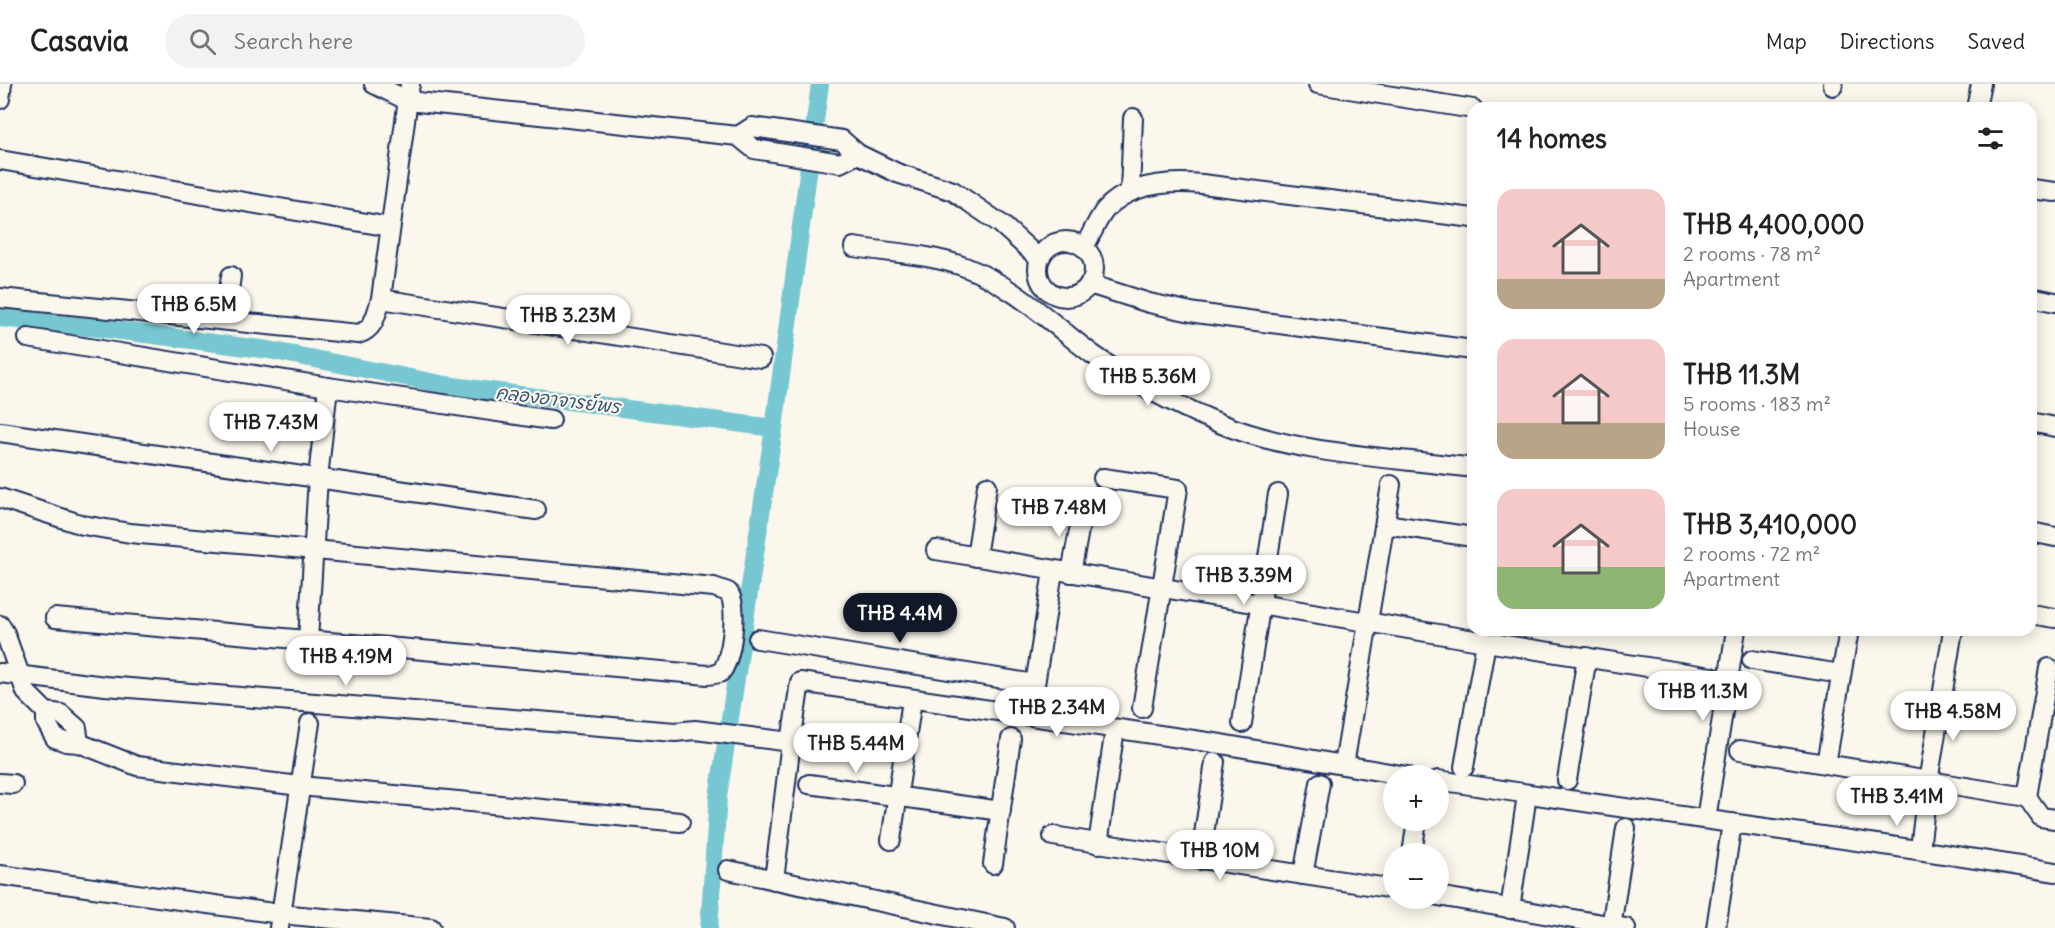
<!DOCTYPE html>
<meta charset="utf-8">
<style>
:root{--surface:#fff;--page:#f2f2f2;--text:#222;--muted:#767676;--line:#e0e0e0;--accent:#111827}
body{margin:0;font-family:Delius,"Playpen Sans Thai",sans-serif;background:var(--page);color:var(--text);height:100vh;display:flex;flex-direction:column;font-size:22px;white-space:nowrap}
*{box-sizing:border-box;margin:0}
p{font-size:20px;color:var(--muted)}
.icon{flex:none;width:33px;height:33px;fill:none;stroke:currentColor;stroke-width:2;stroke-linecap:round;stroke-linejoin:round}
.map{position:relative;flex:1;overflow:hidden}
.panel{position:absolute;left:1467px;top:18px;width:570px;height:534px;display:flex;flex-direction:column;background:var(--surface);border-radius:18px;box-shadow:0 3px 15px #0003}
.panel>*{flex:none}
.controls{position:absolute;left:1383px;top:681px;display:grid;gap:12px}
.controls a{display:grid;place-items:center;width:66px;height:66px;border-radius:50%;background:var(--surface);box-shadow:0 3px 15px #0003;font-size:30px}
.price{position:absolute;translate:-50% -51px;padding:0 14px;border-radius:21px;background:#fff;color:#222;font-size:20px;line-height:39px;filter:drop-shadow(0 2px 3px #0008)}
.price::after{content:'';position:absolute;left:50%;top:36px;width:18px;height:14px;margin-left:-9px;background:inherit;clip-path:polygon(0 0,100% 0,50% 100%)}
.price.selected{background:var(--accent);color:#fff}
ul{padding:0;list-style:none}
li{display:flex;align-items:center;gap:18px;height:150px;padding:0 30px}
li span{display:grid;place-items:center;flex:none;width:168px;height:120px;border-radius:18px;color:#555}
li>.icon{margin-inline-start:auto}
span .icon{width:72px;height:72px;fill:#fffc;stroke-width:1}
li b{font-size:26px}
h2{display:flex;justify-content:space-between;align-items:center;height:72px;padding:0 30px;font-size:26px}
header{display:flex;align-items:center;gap:36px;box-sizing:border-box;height:84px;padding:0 30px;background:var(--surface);border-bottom:2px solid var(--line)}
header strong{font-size:28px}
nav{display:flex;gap:33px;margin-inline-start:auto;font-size:21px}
.search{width:420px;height:54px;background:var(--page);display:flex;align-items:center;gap:15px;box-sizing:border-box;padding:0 21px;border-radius:33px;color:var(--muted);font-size:22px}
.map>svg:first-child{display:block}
</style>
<header>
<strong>Casavia</strong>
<div class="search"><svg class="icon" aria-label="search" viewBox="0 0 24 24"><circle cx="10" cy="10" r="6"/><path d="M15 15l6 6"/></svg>Search here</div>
<nav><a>Map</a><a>Directions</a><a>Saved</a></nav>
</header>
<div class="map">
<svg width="2055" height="844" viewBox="0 0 2055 844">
<rect width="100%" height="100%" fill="#fbf7ec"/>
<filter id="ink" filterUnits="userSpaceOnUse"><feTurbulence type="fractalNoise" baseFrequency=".0167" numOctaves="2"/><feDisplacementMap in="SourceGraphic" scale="12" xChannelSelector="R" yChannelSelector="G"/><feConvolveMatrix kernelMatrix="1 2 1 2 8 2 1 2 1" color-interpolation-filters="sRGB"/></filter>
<g filter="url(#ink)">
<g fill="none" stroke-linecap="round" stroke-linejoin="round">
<g stroke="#77c7d2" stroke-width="18">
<polyline points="0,234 99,244 269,266 446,301 774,344 820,0"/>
<polyline points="709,844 718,713 774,344"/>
</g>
<defs>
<g id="minor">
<polyline points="374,0 408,17 738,52 754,65 840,79 858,70"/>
<polyline points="1318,0 1473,25"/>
<polyline points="1833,2 1833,0"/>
<polyline points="0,15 2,0"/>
<polyline points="1976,24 1981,0"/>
<polyline points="738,52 752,43 842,56 858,70 897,89 953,107 1001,140 1034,170 1041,173"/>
<polyline points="0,76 390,143"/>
<polyline points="2031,105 2055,108"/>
<polyline points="1130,107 1133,34"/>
<circle cx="1066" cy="185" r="28"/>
<path d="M854 163C890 169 931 170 965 183 1013 201 1052 240 1092 270 1130 297 1176 321 1219 339 1296 371 1391 373 1473 384"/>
<path d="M1084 163C1091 152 1097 136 1105 126 1129 99 1169 97 1202 100L1473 134"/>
<polyline points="1089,200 1149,219 1196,229 1473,266"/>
<polyline points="2031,213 2055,218"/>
<path d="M0 214 358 250C375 245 376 230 381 215L410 0"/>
<polyline points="381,215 761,274"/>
<polyline points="225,235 231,192"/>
<polyline points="28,254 328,303 551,336"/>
<polyline points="2031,338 2055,343"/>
<polyline points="0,348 536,426"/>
<polyline points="1103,394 1178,405 1142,624"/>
<path d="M0 414 83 441 130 449 714 503 728 508C739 520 732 578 720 589L708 591 55 534"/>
<polyline points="1385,440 1473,453"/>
<polyline points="2031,448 2055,453"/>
<polyline points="936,466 1486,558 1712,593"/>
<polyline points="976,473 987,402"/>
<polyline points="1071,489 1083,425"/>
<polyline points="2031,530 2055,534"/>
<polyline points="0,541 5,549 26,608 46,628 61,630 77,644 79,659"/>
<polyline points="758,555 1035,600"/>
<polyline points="308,556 318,394 328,303"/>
<polyline points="1752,576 1841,590"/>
<polyline points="0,589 105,602 675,648 695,646 791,658 800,598 1221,660 1407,692"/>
<polyline points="46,628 46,638 55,654 66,658 79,659 137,682 300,702 680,738"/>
<polyline points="1030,632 1053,487"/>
<polyline points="1242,639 1278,410"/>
<polyline points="1740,666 2027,713 2041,733 2055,735"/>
<polyline points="1826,680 1849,546"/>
<polyline points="1344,681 1391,401"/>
<polyline points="1464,683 1486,558"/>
<path d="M1438 696C1644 729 1850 753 2055 788"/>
<polyline points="1567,696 1587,573"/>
<polyline points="0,699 13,700"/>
<polyline points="809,700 1001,727"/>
<polyline points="2027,713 2049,584"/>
<polyline points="1706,735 1736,546"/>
<polyline points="1053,752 1394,805"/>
<polyline points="891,756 912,616"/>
<polyline points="1098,760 1115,645"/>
<polyline points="1920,765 1928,698 1953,546"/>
<polyline points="1412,770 1417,736"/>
<polyline points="1200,776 1215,678"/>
<polyline points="993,780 1011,655"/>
<polyline points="728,786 1005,844"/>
<polyline points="0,791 280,830 431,844"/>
<polyline points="1303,791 1320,699"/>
<polyline points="774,796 791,658"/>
<polyline points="1438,812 1626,844"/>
<polyline points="1510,825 1527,711"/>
<polyline points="279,844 310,639"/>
<polyline points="1611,844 1626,744"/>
<polyline points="1716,844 1732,739"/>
</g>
</defs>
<use href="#minor" stroke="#1b2f5e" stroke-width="22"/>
<use href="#minor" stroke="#fbf7ec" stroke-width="18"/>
</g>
</g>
<g text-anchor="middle" stroke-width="4.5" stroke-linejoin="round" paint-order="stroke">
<g font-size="18" font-style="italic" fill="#32557b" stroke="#fbf7ec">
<text transform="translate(558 316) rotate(7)" y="6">คลองอาจารย์พร</text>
</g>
</g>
</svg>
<div class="controls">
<a>+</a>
<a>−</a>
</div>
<b class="price" style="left:194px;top:251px">THB 6.5M</b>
<b class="price" style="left:568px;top:262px">THB 3.23M</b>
<b class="price" style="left:1148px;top:323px">THB 5.36M</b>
<b class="price" style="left:271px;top:369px">THB 7.43M</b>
<b class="price" style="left:1059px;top:454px">THB 7.48M</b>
<b class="price" style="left:1244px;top:522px">THB 3.39M</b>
<b class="price selected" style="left:900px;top:560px">THB 4.4M</b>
<b class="price" style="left:346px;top:603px">THB 4.19M</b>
<b class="price" style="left:1703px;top:638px">THB 11.3M</b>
<b class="price" style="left:1057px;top:654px">THB 2.34M</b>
<b class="price" style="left:1953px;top:658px">THB 4.58M</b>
<b class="price" style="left:856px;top:690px">THB 5.44M</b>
<b class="price" style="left:1897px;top:743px">THB 3.41M</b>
<b class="price" style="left:1220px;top:797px">THB 10M</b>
<section class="panel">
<h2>14 homes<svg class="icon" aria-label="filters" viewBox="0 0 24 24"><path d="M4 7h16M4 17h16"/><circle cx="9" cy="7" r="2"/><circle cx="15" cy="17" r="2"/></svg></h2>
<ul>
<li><span style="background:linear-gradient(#f6c9c9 75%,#b9a48a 0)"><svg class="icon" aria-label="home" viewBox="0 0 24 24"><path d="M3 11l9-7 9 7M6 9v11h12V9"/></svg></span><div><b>THB 4,400,000</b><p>2 rooms · 78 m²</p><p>Apartment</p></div></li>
<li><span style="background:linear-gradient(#f6c9c9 70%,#b9a48a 0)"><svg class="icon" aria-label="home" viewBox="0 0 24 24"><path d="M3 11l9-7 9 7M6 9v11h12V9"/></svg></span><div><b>THB 11.3M</b><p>5 rooms · 183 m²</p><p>House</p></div></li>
<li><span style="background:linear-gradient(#f6c9c9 65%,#8fb573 0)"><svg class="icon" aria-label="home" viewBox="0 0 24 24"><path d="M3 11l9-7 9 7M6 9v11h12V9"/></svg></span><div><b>THB 3,410,000</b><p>2 rooms · 72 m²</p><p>Apartment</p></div></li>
</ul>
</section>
</div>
